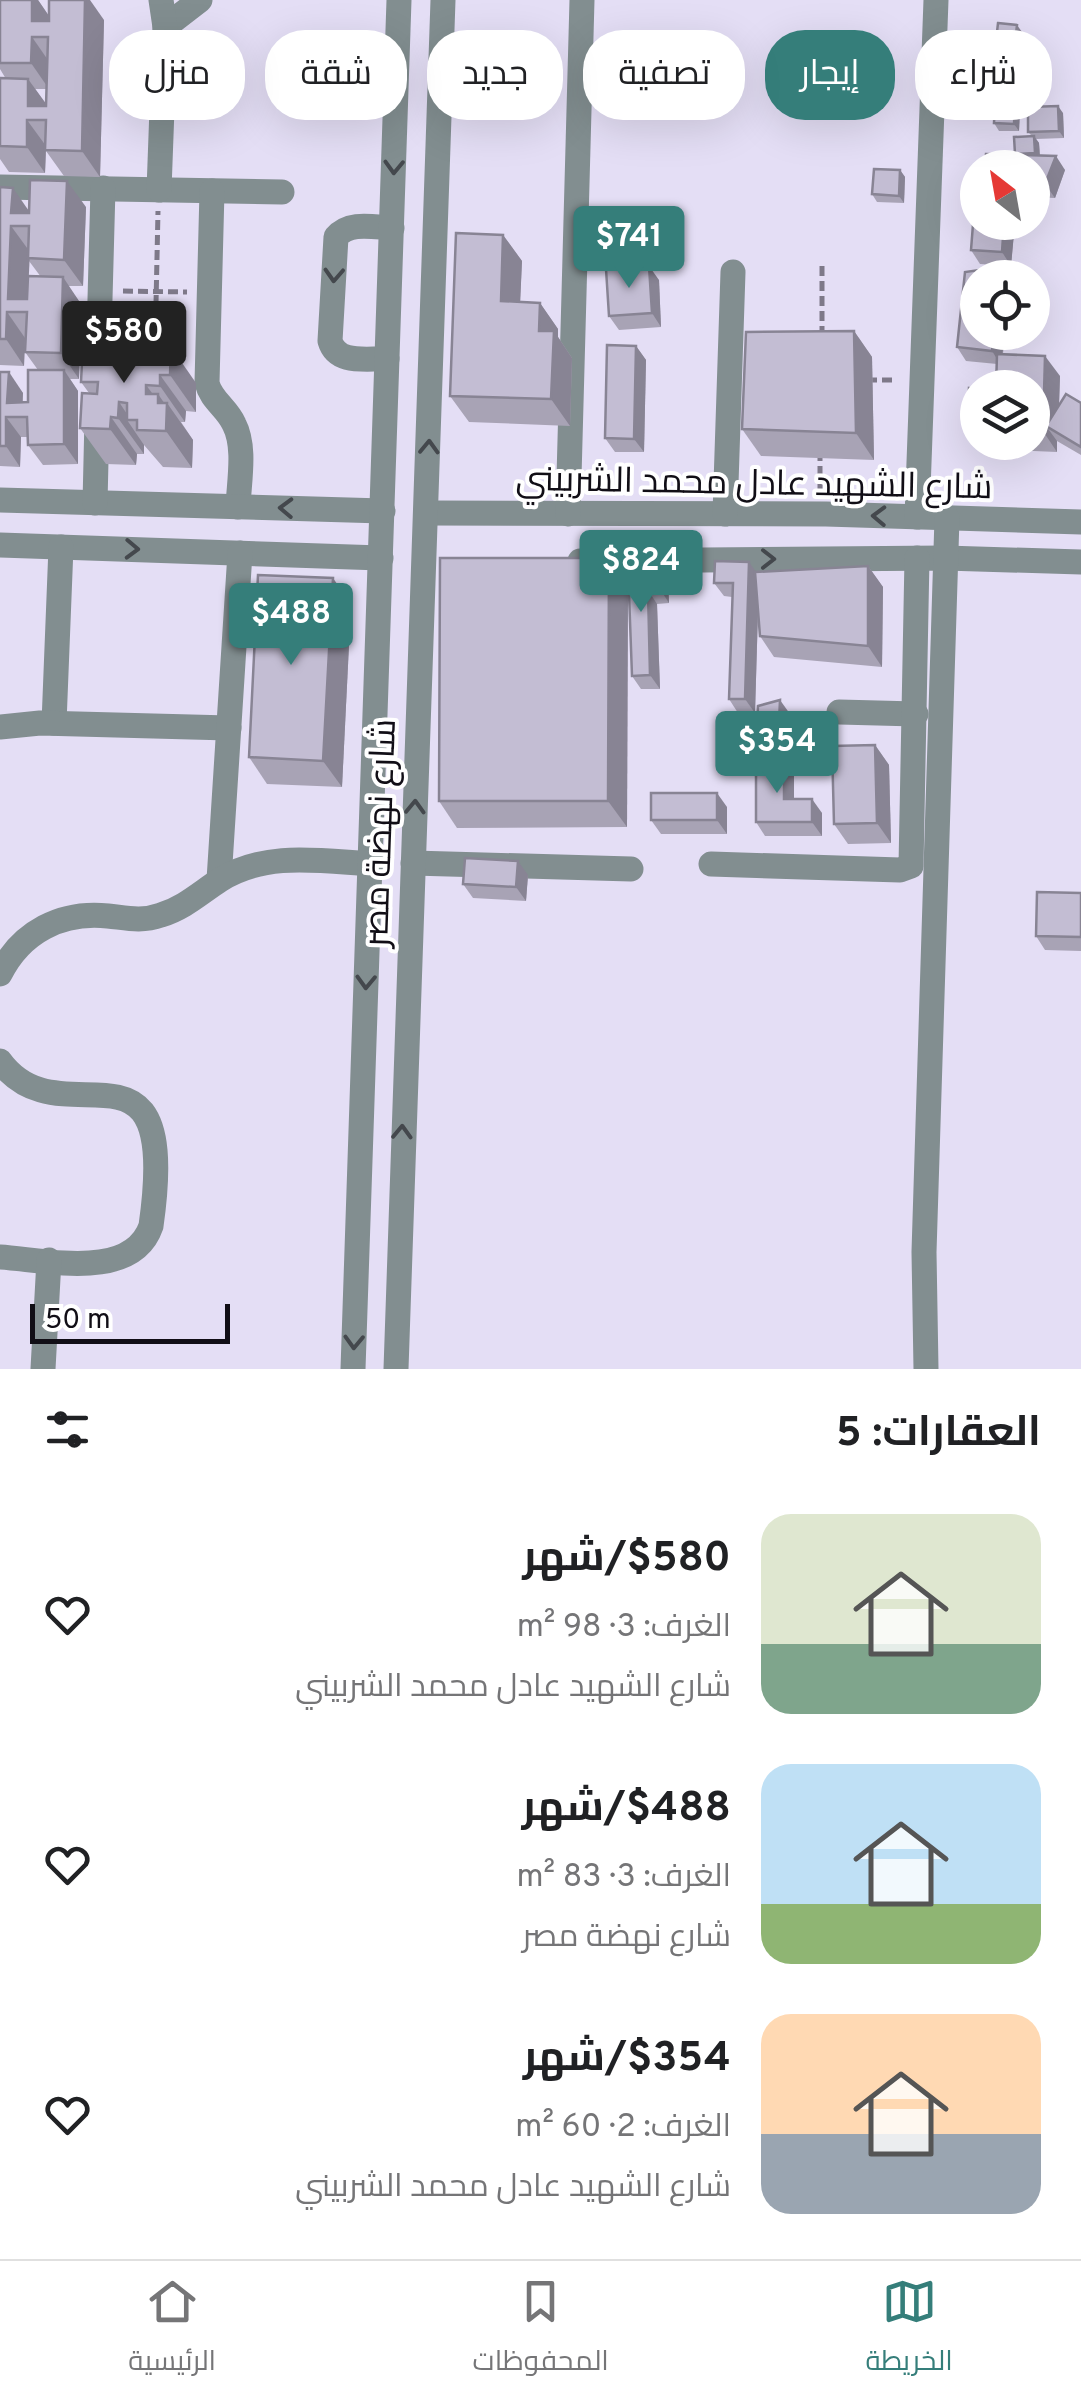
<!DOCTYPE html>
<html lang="ar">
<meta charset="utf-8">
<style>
:root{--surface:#fff;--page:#f2f2f2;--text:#202124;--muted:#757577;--line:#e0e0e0;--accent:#357e7a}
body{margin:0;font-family:Overpass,Cairo,sans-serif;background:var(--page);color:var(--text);direction:rtl;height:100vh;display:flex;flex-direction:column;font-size:38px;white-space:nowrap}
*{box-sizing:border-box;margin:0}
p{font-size:32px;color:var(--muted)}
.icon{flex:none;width:55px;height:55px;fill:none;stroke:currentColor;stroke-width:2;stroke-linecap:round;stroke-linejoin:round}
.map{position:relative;height:1369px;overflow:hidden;direction:ltr}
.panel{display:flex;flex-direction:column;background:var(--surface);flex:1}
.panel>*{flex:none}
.guide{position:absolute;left:30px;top:30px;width:1022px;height:90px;direction:rtl;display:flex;gap:20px}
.needle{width:65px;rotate:329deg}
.buttons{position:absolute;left:960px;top:150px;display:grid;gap:20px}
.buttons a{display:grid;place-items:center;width:90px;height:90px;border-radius:50%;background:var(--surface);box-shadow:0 10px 40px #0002;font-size:50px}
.scale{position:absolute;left:30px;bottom:25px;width:200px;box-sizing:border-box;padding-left:10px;border:5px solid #110e16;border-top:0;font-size:28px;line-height:35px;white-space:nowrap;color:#110e16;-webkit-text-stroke:8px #fff;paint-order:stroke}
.price{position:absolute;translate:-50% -85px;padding:0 22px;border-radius:10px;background:var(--accent);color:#fff;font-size:32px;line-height:65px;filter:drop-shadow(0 2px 5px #0008)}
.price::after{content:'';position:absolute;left:50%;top:60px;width:30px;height:22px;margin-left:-15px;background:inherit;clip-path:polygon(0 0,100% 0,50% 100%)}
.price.selected{background:#222;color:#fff}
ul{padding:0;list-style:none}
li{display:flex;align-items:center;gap:30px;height:250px;padding:0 40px}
li span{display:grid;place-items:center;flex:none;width:280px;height:200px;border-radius:30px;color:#555}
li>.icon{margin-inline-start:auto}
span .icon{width:120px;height:120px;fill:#fffc;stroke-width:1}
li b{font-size:42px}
h2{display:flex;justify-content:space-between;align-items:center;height:120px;padding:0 40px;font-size:42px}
.chip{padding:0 35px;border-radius:40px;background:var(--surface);box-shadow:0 10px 40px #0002;font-size:35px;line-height:90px}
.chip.selected{background:var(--accent);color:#fff}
.tabs{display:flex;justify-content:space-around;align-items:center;height:140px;border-top:2px solid var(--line);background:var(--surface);font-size:28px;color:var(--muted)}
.tabs a{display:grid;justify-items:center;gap:5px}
.tabs .selected{color:var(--accent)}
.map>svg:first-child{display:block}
</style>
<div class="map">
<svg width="1081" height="1369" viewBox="0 0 1081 1369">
<rect width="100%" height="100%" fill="#e4def5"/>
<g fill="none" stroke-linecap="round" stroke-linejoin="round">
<g stroke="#7e7989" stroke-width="5" stroke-dasharray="10 5" stroke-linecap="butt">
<polyline points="123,291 187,292"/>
<polyline points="822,336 822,264"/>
<polyline points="155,350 158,211"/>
<polyline points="867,380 896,380"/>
<polyline points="820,491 820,452"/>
</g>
<g stroke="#828e90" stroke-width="25">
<polyline points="165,27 200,0"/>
<polyline points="0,187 282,192"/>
<polyline points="159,190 165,27 161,0"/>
<path d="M212 191 207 383C211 400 227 408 234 424 246 447 239 481 238 507"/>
<path d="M387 359C367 358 337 365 330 341L336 237C349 221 373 227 392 228"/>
<polyline points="98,373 103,188"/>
<polyline points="0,500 383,511"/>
<polyline points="95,503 97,418"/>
<polyline points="427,513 826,514 1081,522"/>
<polyline points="568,514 582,0"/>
<polyline points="725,514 733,272"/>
<polyline points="917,517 936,0"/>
<polyline points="0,545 381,558"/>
<polyline points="580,561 945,558 1081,562"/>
<polyline points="839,712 916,714"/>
<polyline points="54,723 61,547"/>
<polyline points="0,727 40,723 229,728"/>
<polyline points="413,863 631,869"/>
<polyline points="711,864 900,870 911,866 917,558"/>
<polyline points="219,880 240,553"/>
<path d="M0 974C21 932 61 911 108 916 127 918 141 922 161 915 184 908 200 893 220 880 266 851 320 861 371 864"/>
<path d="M0 1061C62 1146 181 1014 151 1226 132 1281 47 1260 0 1257"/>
<polyline points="43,1369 49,1260"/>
<polyline points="353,1369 399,0"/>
<polyline points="396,1369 443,0"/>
<polyline points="926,1369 924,1252 947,518"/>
</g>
</g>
<g fill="#a8a3b5" fill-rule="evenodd">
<path d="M0 0H38L49 16 104 20 100 177 64 176 46 151 45 173 9 172 0 159V78L6 79 0 69ZM35 89H47L46 105Z"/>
<polygon points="1027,39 1020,101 1001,99 991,85"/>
<polygon points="1020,109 1019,131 999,131 994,123"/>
<polygon points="1063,113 1064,138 1036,139 1039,143 1040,155 1065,170 1055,198 1032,197 1032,168 1016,155 1032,136 1028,132"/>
<polygon points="900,170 905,177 904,203 877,202 872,194"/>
<path d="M0 187 29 211 86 207 83 286H68L81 304 79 379H70L78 391V464L43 465 28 445V437H21L20 467 0 466V372L23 393V402H28L38 370 25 352V338L24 366 0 365ZM29 261 41 277 28 276Z"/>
<polygon points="978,222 1015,222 1011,266 980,264 971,250"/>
<polygon points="503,235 522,261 520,302 540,303 558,329 558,337 572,358 570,426 469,422 450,396"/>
<polygon points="659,280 661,327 619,330 609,316"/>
<polygon points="854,331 872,357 874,460 761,456 742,429"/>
<polygon points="978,332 1005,332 1003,354 1060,376 1059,405 1081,403 1081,455 1057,441 1057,452 1009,450 1003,442 1032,442 1032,388 997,364 966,361 957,347"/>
<polygon points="115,343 129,363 196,383 196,412 186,411 185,422 181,422 193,440 192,468 163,467 144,445 144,454 137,454 136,465 106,464 80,428 89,393 81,382"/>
<polygon points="636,346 646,360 644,452 615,452 605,438"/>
<polygon points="978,389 978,420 973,420 968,413"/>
<polygon points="659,565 668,579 669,603 657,604 660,689 641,689 632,676 628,566"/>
<polygon points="868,566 883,587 882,667 774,657 760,636 758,612 755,713 738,713 729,699 732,597 724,596 714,583 756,572"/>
<polygon points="628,584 627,827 457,828 439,801"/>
<polygon points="351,604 342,787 267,784 249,757"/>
<polygon points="790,714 787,759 784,759 794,772 794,799 822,813 822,836 765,836 756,822 766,758 756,744"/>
<polygon points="875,745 889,765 891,843 848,844 834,824"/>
<polygon points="727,807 727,834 661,834 651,820"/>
<polygon points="528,875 526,901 473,898 463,884"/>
<polygon points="1081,893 1081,951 1045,950 1036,936"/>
</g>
<g fill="#888494">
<polygon points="32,0 38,0 51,19 50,40 32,21"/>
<polygon points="85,0 90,0 104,20 100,177 82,151"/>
<polygon points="1017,25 1027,39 1020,101 1010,87"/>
<polygon points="32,37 50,63 49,89 31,63"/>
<polygon points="28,79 47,105 46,120 28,106"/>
<polygon points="1015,102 1020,109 1019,131 1014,124"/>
<polygon points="1058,106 1063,113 1064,138 1059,131"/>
<polygon points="27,120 46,146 45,173 27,147"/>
<polygon points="1034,136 1039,143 1040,160 1035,153"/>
<polygon points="1056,156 1065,170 1055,198 1045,184"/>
<polygon points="900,170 905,177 904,203 899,196"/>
<polygon points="67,181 86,207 83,286 64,260"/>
<polygon points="13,188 31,214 11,213"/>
<polygon points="1004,222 1015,222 1011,266 1002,252"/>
<polygon points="11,226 30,252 27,312 8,299"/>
<polygon points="503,235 522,261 519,328 501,301"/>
<polygon points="649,266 659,280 661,327 652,313"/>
<polygon points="1001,267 1009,278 1000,278"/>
<polygon points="63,277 81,304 79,379 61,353"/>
<polygon points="540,303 558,329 558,337 572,358 570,426 551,399 539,331"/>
<polygon points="7,312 25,338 24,366 6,339"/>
<polygon points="854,331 872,357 874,460 856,433"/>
<polygon points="994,332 1005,332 1001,365 992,351"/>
<polygon points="115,343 140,380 114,363"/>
<polygon points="636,346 646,360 644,452 634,439"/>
<polygon points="171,347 196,383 196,412 170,375"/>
<polygon points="1045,356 1060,376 1058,433 1046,426 1057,441 1057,452 1043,431"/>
<polygon points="64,370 78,391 78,464 64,444"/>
<polygon points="9,372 23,393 21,417 7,403"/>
<polygon points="160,375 186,411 185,422 160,386"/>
<polygon points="146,385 158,401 158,394 167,407 167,403 193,440 192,468 166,431 146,394"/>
<polygon points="119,402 131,420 127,420 144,445 144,454 118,418"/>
<polygon points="6,417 21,437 20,467 6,446"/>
<polygon points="111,417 137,454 136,465 110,429"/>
<polygon points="609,558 628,584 627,827 608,801"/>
<polygon points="749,562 759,576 755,713 745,699"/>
<polygon points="659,565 668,579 669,603 660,589"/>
<polygon points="868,566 883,587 882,667 868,646"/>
<polygon points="333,578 351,604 342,787 323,761"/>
<polygon points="648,590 657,604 660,689 650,675"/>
<polygon points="780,700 790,714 787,759 778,745"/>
<polygon points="875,745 889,765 891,843 877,823"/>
<polygon points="784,758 794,772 794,813 784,799"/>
<polygon points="717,793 727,807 727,834 717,820"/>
<polygon points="812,799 822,813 822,836 812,822"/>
<polygon points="518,861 528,875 526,901 516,887"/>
</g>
<g fill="#c3bdd3" stroke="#888494" stroke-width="2.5">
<polygon points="0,0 32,0 32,21 49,21 49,0 85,0 82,151 45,150 46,120 27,120 27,147 0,146 0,78 28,79 28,106 46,106 48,37 32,37 31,63 0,63"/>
<polygon points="998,23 1017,25 1010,87 991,85"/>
<polygon points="995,101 1015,102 1014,124 994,123"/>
<polygon points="1058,106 1059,131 1028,132 1028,107"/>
<polygon points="1034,136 1035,153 1015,154 1014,137"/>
<polygon points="986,154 1056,156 1045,184 1032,184 1032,168 985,168"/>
<polygon points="874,169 900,170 899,196 872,194"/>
<polygon points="30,180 67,181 64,260 28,258 29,226 11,226 8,299 27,299 28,276 63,277 61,353 25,352 27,312 7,312 6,339 0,339 0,187 13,188 11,213 29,213"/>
<polygon points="976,186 978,186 978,222 1004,222 1002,252 971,250"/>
<polygon points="456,233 503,235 501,301 540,303 539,331 554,331 551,399 450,396"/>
<polygon points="649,266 652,313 609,316 606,269"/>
<polygon points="1001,267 1000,278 978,278 978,332 994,332 992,351 957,347 965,272"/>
<polygon points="854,331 856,433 742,429 746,332"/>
<polygon points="83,342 115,343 114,363 134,363 134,346 171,347 170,375 160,375 160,386 146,385 146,394 158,394 158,403 167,403 166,431 137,430 137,420 127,420 127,403 119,402 118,418 111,417 110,429 80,428 82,393 97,394 98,382 81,382"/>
<polygon points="607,345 636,346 634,439 605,438"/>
<polygon points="997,354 1045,356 1043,431 1032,431 1032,388 996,388"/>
<polygon points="28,370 64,370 64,444 28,445 27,417 6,417 6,446 0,446 0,372 9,372 7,403 28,402"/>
<polygon points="969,388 978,389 978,413 968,413"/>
<polygon points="1066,394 1081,403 1081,447 1046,426"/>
<polygon points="440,558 609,558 608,801 439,801"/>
<polygon points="715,561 749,562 745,699 729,699 733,583 714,583"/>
<polygon points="659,565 660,589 648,590 650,675 632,676 628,566"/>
<polygon points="868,566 868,646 760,636 755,572"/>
<polygon points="258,575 333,578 323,761 249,757"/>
<polygon points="780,700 778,745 756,744 758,706"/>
<polygon points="875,745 877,823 834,824 832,746"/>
<polygon points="784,758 784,799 812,799 812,822 756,822 756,759"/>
<rect x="651" y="793" width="66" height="27"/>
<polygon points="465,858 518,861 516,887 463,884"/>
<polygon points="1037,892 1081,893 1081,937 1036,936"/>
</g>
<defs><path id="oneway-chevron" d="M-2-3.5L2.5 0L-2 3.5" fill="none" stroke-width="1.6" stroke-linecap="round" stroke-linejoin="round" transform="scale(2.5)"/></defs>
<g stroke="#44484d">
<use href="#oneway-chevron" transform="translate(394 167) rotate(92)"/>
<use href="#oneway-chevron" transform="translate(334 275) rotate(93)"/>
<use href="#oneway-chevron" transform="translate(429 447) rotate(-88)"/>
<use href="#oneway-chevron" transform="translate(286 508) rotate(-178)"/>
<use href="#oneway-chevron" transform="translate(879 516) rotate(-178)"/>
<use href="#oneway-chevron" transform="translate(132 549) rotate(2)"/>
<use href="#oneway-chevron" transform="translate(768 559)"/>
<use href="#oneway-chevron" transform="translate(415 807) rotate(-88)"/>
<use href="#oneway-chevron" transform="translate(366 982) rotate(92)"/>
<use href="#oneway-chevron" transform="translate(402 1132) rotate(-88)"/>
<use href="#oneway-chevron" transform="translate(354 1342) rotate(92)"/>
</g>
<g text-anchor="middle" stroke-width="8" stroke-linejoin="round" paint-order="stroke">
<g font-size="35" fill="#110e16" stroke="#fff">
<text transform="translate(754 482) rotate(1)" y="12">شارع الشهيد عادل محمد الشربيني</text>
<text transform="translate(379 833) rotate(-88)" y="12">شارع نهضة مصر</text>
</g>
</g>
</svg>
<div class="buttons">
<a><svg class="needle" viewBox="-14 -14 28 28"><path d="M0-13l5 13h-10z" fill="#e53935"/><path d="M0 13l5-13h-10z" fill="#757577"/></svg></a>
<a><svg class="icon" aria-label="locate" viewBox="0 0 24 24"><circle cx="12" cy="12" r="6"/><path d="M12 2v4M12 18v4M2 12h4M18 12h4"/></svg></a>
<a><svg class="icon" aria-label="layers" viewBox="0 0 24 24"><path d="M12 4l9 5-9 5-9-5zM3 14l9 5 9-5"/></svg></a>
</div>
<div class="scale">50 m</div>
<b class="price" style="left:629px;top:291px">$741</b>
<b class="price selected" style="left:124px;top:386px">$580</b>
<b class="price" style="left:641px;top:615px">$824</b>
<b class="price" style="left:291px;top:668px">$488</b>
<b class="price" style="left:777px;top:796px">$354</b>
<div class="guide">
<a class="chip">شراء</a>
<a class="chip selected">إيجار</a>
<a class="chip">تصفية</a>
<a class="chip">جديد</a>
<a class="chip">شقة</a>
<a class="chip">منزل</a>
</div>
</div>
<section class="panel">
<h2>العقارات: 5<svg class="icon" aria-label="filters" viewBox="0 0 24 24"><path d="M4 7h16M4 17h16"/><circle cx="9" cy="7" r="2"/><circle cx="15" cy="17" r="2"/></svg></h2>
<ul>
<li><span style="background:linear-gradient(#dfe7d0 65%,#7fa58c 0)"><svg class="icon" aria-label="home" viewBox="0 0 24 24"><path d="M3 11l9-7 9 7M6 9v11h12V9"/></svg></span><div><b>$580/شهر</b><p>الغرف: 3 · 98 m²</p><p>شارع الشهيد عادل محمد الشربيني</p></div><svg class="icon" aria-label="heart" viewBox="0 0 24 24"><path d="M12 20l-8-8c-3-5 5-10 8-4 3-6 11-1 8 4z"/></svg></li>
<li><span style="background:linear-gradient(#bfe0f5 70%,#8fb573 0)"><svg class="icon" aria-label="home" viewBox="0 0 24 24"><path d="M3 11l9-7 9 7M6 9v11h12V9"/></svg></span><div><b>$488/شهر</b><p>الغرف: 3 · 83 m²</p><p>شارع نهضة مصر</p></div><svg class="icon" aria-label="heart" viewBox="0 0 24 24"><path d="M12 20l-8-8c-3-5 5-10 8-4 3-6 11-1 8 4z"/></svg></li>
<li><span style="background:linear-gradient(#ffd9b3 60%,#9aa5b1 0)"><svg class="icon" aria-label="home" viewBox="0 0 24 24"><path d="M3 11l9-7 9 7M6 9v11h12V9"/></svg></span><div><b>$354/شهر</b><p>الغرف: 2 · 60 m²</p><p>شارع الشهيد عادل محمد الشربيني</p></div><svg class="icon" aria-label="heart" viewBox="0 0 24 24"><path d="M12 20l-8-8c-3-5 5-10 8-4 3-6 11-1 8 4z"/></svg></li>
</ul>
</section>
<nav class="tabs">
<a class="selected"><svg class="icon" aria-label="map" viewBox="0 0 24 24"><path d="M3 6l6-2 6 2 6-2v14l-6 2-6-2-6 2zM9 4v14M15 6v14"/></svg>الخريطة</a>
<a><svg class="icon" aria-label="saved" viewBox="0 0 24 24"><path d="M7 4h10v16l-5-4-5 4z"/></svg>المحفوظات</a>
<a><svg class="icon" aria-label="home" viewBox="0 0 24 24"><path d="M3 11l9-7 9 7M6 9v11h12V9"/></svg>الرئيسية</a>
</nav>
